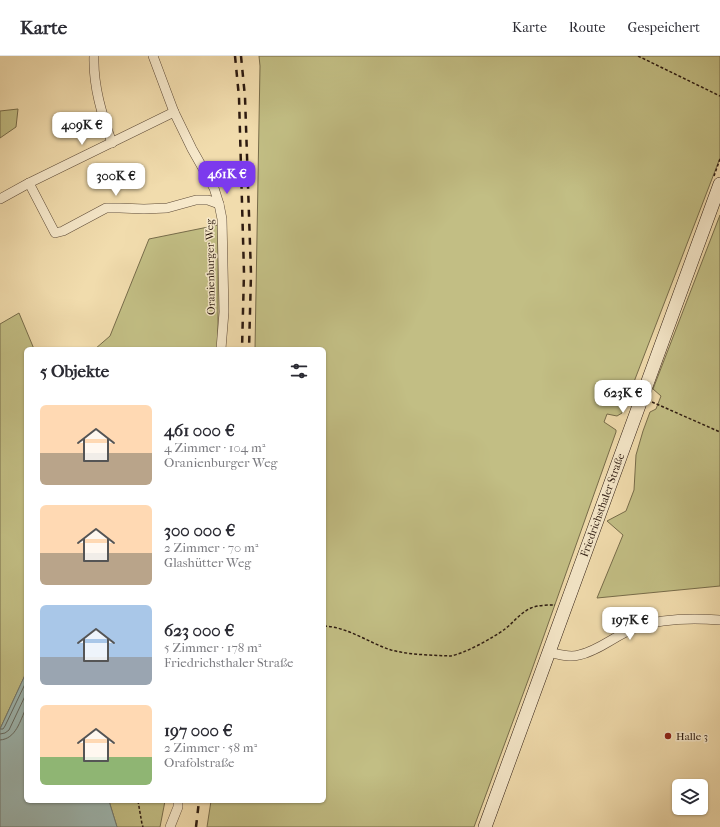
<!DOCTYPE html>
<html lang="de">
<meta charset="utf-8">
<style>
:root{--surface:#fff;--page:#f2f2f3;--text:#2b2b33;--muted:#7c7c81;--line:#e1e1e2;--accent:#7c3aed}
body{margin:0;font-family:"IM FELL French Canon",serif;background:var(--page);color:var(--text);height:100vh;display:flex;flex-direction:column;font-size:15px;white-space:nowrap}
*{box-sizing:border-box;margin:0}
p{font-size:13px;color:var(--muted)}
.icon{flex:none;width:22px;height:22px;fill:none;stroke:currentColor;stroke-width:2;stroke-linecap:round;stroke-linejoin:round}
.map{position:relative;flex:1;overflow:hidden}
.sheet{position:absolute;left:24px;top:291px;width:302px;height:456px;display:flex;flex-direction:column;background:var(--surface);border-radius:6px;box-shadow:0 1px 3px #0004}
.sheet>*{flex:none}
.buttons{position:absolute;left:672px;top:723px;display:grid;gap:8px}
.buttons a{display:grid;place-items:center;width:36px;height:36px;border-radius:6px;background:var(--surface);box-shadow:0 1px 3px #0004;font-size:20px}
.price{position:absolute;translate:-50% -34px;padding:0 9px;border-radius:8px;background:#fff;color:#222;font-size:13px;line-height:26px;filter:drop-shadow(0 1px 2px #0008)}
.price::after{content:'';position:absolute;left:50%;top:24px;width:12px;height:9px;margin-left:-6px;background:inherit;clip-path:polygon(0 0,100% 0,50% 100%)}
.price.on{background:var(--accent);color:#fff}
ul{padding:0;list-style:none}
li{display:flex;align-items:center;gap:12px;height:100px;padding:0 16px}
li span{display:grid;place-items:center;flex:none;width:112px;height:80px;border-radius:6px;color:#555}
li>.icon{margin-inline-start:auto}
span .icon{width:48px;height:48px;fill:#fffc;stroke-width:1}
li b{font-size:17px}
h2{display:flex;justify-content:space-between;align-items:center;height:48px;padding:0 16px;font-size:17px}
header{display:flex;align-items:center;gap:24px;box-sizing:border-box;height:56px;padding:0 20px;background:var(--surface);border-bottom:1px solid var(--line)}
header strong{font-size:19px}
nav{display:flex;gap:22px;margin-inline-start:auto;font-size:14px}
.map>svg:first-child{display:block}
</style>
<header>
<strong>Karte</strong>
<nav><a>Karte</a><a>Route</a><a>Gespeichert</a></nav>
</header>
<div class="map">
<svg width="720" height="771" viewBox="0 0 720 771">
<rect width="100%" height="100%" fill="#f1dcad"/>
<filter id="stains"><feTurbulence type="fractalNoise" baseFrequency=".005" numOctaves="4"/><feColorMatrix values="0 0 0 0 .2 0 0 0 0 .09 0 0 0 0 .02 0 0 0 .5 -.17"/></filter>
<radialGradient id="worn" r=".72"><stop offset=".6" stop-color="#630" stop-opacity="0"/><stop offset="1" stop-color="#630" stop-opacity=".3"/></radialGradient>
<g fill="#c2be84" stroke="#776c4a">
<polygon points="259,0 720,0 720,102 622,357 617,360 607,358 604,366 616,374 616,376 530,619 474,771 207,771 211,745 324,745 324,293 255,293 260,10"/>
<polygon points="18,53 16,71 0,82 0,55"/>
<polygon points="720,159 720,530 597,542 623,479 607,465 626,455 634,434 636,399 643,375 650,356 656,353 661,340 653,333"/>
<polygon points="218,169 218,293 95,293 110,280 149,183"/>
<polygon points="19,257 34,293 26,293 26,617 0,673 0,268"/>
<polygon points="109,745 165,745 160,771 117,771"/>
</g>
<polygon fill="#9eb9b4" stroke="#707972" points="26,617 26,745 109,745 117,771 0,771 0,673"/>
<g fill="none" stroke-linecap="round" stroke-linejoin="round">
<g stroke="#656a62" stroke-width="1">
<polyline points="0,673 3,673 5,670 26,626"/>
<polyline points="0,678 5,677 9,674 26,638"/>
<path d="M0 684C16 683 20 665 26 652"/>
</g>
<defs>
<g id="street">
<path d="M94 0C93 30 102 59 112 87"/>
<polyline points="153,0 174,56 192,93 214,132 219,148 222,163 224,256 221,293"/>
<polyline points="29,127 55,177 63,175 106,152 120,152 144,153 167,152 196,144 208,144 219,148"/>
<polyline points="0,143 29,127 174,56"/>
<path d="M548 596C558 598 569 602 579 599 599 595 617 578 637 571 663 562 693 562 720 564"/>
<polyline points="170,771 178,751 178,745"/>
</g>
<polyline id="secondary" points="485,771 720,128"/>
</defs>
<use href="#street" stroke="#5d4a37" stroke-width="10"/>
<use href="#secondary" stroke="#2c1a10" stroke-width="14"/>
<g stroke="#2c1a10" stroke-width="1.5" stroke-dasharray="3 2" stroke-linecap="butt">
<polyline points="638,0 720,40"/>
<polyline points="714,120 720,103"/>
<polyline points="652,346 720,376"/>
<path d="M324 570C348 571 369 587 391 594 410 599 431 599 450 600 464 598 493 582 505 573 514 566 520 557 531 552 538 549 548 549 555 549"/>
<polyline points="138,745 142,768 143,771"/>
</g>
<use href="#street" stroke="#f6e8ca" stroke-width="9"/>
<use href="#secondary" stroke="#f6e8ca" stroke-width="13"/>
<g stroke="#2c1a10" stroke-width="2.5" stroke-dasharray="7 7" stroke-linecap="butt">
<polyline points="235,0 239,41 244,217 242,293"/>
<polyline points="241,0 245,41 251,218 249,293"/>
<polyline points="196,771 199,745"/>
</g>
</g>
<circle fill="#8f2418" stroke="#f6e8ca" stroke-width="1.5" cx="668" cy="680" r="4"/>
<g text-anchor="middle" stroke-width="3" stroke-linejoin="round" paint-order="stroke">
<g font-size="11" fill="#2c1a10" stroke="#f6e8ca">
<text transform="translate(210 211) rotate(-91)" y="4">Oranienburger Weg</text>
<text transform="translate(602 449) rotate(-70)" y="4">Friedrichsthaler Straße</text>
</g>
<g font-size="11" fill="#2c1a10" stroke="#f6e8ca" text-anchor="start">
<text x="676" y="684">Halle 3</text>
</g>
</g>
<rect width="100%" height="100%" filter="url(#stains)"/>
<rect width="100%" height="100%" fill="url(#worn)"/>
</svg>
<div class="buttons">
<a><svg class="icon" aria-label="layers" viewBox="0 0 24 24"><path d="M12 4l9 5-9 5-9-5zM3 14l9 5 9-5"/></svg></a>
</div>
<b class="price" style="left:82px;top:90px">409K €</b>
<b class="price on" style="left:227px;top:139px">461K €</b>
<b class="price" style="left:116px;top:141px">300K €</b>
<b class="price" style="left:623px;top:358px">623K €</b>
<b class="price" style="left:630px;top:585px">197K €</b>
<section class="sheet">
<h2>5 Objekte<svg class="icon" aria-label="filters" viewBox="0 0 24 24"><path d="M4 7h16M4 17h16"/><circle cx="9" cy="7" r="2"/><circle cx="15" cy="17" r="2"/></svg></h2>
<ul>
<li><span style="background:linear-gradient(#ffd9b3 60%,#b9a48a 0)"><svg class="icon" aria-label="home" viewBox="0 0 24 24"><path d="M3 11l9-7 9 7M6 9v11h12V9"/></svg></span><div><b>461 000 €</b><p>4 Zimmer · 104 m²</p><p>Oranienburger Weg</p></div></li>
<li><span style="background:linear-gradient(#ffd9b3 60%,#b9a48a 0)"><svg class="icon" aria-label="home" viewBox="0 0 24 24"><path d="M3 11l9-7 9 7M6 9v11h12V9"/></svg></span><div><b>300 000 €</b><p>2 Zimmer · 70 m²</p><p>Glashütter Weg</p></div></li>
<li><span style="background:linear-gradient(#a9c7e8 65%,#9aa5b1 0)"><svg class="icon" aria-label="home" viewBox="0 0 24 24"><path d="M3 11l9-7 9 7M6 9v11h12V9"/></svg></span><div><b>623 000 €</b><p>5 Zimmer · 178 m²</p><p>Friedrichsthaler Straße</p></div></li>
<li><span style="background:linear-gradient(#ffd9b3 65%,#8fb573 0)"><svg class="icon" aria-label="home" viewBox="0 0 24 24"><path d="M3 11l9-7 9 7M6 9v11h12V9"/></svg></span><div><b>197 000 €</b><p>2 Zimmer · 58 m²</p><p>Orafolstraße</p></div></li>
</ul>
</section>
</div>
